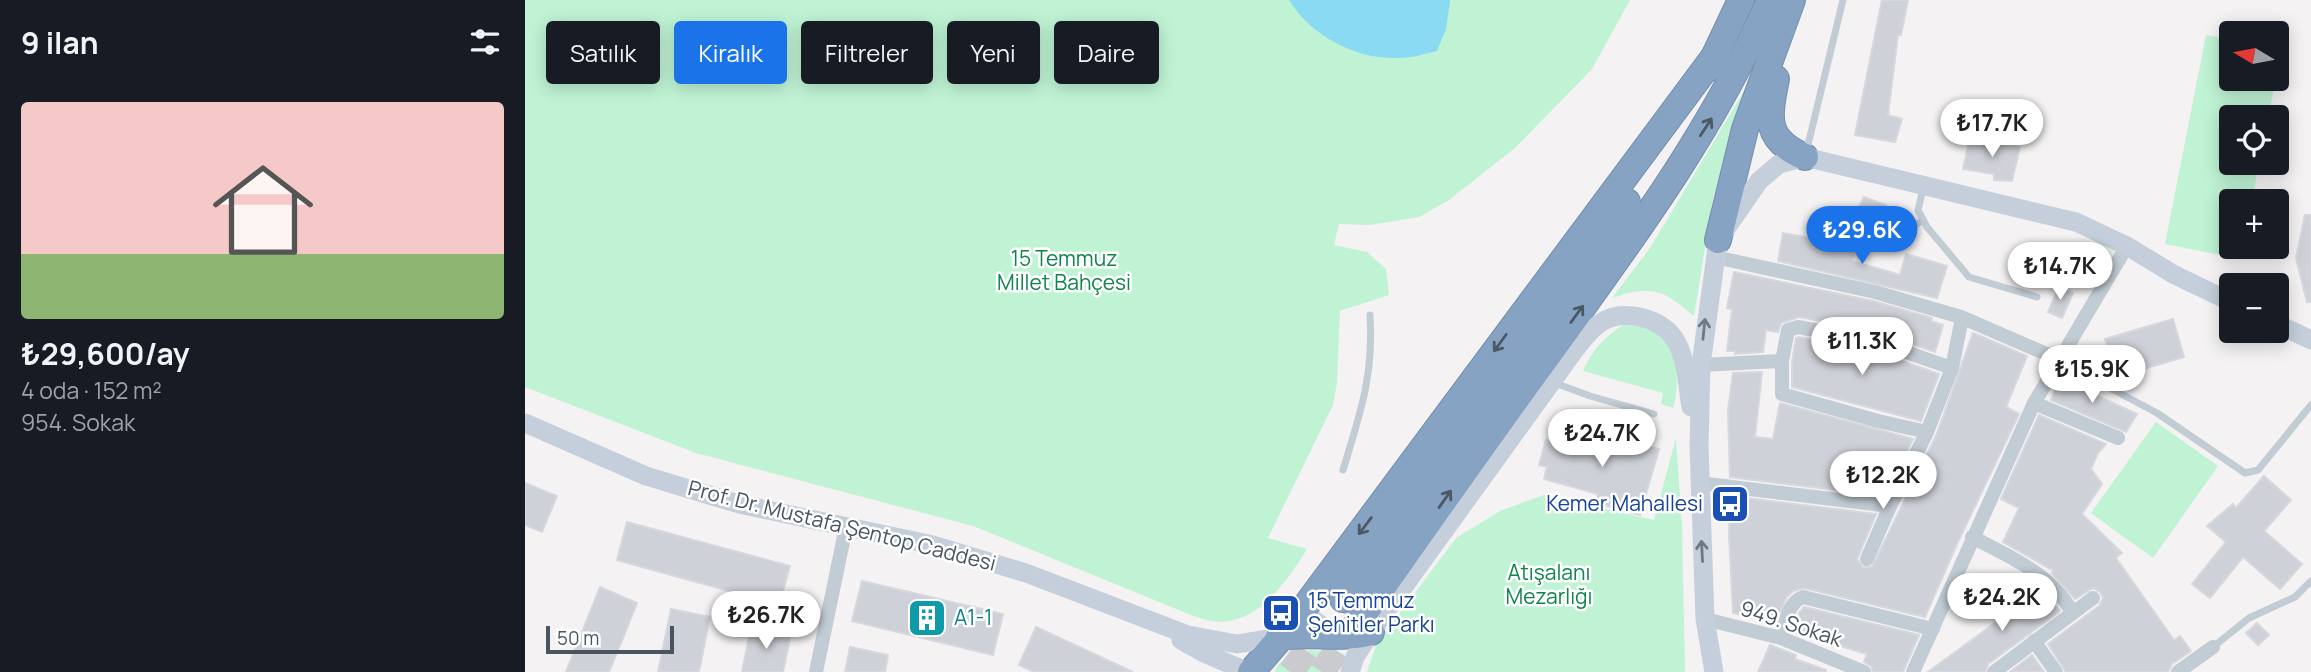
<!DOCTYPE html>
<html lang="tr">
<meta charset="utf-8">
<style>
:root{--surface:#171b24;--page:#20242c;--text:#f1f3f6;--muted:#9ea1a6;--line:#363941;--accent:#1a73e8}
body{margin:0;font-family:Manrope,sans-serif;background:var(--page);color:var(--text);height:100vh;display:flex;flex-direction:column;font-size:26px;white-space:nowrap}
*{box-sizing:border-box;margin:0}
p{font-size:23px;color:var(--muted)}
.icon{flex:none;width:38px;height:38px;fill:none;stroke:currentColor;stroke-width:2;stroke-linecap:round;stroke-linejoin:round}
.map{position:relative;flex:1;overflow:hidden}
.drawer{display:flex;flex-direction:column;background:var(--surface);width:525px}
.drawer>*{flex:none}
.hud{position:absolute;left:21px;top:21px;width:665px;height:63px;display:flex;gap:14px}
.needle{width:46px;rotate:280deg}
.tools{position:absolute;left:1694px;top:21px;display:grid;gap:14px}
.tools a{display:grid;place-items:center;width:70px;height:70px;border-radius:7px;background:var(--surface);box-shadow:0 4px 18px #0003;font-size:35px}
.scale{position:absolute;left:21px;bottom:18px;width:128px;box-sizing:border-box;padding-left:7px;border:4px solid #485561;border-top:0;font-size:19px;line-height:24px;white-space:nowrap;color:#485561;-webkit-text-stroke:5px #fff;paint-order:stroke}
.price{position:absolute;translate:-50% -60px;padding:0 16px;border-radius:24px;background:#fff;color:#222;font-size:23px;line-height:46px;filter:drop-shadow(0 2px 4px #0008)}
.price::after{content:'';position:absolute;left:50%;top:42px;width:21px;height:16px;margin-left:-10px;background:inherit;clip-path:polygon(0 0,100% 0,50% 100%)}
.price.current{background:var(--accent);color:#fff}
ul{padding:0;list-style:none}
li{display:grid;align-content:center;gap:14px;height:371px;padding:0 21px}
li+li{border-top:2px solid var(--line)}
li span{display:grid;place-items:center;height:217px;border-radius:7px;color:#555}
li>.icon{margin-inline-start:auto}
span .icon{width:126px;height:126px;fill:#fffc;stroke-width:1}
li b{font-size:30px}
h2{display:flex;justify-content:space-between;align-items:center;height:84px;padding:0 21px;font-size:30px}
.pill{padding:0 24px;border-radius:7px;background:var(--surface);box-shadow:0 4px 18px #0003;font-size:24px;line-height:63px}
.pill.current{background:var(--accent);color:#fff}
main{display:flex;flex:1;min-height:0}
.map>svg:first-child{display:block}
</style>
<main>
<section class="drawer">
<h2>9 ilan<svg class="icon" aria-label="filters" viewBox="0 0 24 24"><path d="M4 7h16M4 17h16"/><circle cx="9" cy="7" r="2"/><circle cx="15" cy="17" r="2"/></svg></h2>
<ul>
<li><span style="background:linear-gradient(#f6c9c9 70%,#8fb573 0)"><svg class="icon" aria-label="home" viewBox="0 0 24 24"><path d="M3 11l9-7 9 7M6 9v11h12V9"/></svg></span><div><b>₺29,600/ay</b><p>4 oda · 152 m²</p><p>954. Sokak</p></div></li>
</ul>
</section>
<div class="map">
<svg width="1786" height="672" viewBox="0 0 1786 672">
<rect width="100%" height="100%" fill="#f4f2f2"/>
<g fill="#bff3d4">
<path d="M0 0H1105L1067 69 990 148 924 200 894 217 845 225 814 224 809 245 842 252 861 269 864 295 815 311 812 383 808 405 743 538 782 549C762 581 731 628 687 621 680 620 673 617 666 615L448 526 171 453 0 387Z"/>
<polygon points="1681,35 1706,40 1706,79 1751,79 1743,117 1706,117 1706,163 1734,163 1727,201 1706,201 1706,247 1717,247 1715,259 1640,244"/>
<path d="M1228 76 1188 198 1169 316C1139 290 1126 284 1087 298L1125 248Z"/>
<path d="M1099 324C1110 326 1126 327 1135 335 1153 351 1155 387 1148 408L1136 404 1138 393 1058 371C1069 348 1078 339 1099 324Z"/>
<polygon points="1631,422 1693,466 1628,558 1566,513"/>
<polygon points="1151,438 1157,526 1160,672 842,672 851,645 931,538 975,511 1019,495 1129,520"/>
<path d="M784 650 820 654 810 672H750C754 657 771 654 784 650Z"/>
</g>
<path fill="#8adaf3" d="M764 0H925V2L921 29 912 51C899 54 887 58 874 58 832 60 786 36 764 0Z"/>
<g fill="#ced1d7" stroke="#d6d8de" stroke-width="2">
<polygon points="1357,0 1383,0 1376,35 1373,35 1363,115 1377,119 1370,142 1330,135"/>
<polygon points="1445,137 1495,147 1487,181 1469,180 1469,174 1438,169"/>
<polygon points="1339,197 1361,205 1350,218 1333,209"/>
<polygon points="1780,215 1786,215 1786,302 1782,302 1771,258"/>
<polygon points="1258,233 1296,240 1295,244 1329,252 1327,261 1375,275 1381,254 1422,266 1412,298 1253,261"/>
<polygon points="1209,272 1348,301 1407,318 1406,321 1418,325 1410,352 1349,331 1274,317 1256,323 1253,332 1241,330 1238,352 1210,354 1211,351 1202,351 1207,309 1202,308"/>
<polygon points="1534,287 1548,293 1537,318 1523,312"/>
<polygon points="1648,319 1659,357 1591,377 1580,339"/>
<polygon points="1448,333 1502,356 1481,407 1494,414 1432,544 1400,617 1279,588 1268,591 1261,598 1250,623 1208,613 1204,535 1205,496 1351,514 1332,559 1338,567 1347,567 1411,436"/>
<polygon points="1274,337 1344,349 1414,374 1396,421 1267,387 1267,362 1271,338"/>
<polygon points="1237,372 1230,437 1248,439 1255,403 1388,439 1359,496 1205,477 1203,410 1208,373"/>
<polygon points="1536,376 1560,387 1555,388 1612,414 1601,432 1526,400"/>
<polygon points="1514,415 1581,444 1573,453 1566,469 1577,484 1557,514 1597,553 1591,558 1649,640 1655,636 1666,651 1647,664 1643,672 1541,672 1523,644 1574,606 1578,598 1575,592 1568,588 1550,599 1527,573 1529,571 1478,542 1494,508 1476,499"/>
<polygon points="1037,431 1091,446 1094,438 1134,449 1115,515 1071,503 1073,494 1019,479 1022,467 1014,465 1021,440 1034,444"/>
<polygon points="1739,476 1766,500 1739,531 1777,564 1755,589 1718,557 1685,598 1667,584 1701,542 1682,526 1708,504 1711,508"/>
<polygon points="0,483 32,496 17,532 0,525"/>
<polygon points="102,522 265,566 254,605 92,560"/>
<polygon points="337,581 478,614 468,655 327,621"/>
<polygon points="1511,585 1535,611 1463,664 1460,672 1403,672 1474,620 1470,615"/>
<polygon points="75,587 112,603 96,643 84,672 41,672"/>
<polygon points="1279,607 1394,635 1378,672 1348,672 1346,666 1339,662 1342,654 1268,632 1274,613"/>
<polygon points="146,609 185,617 174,672 133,672"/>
<polygon points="1732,623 1744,635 1733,645 1721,633"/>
<polygon points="226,626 266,634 258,672 217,672"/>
<polygon points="511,627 608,672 509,672 494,665"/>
<polygon points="1245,645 1271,655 1270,659 1301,670 1301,672 1233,672"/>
<polygon points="325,647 363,655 360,672 320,672"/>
<polygon points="1507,655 1519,672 1485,672"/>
</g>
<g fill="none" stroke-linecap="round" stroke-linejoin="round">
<g stroke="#c9cbce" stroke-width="26" stroke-dasharray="26 13" stroke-linecap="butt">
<polyline points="766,672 818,599"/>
<polyline points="797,672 834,619"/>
</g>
<defs>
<g id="highway">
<polyline points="1184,68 1216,0"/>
<path d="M1251 79C1243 118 1239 140 1280 157"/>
<polyline points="1193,240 1220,129 1267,0"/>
<polyline points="818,599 1102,202"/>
<path d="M838 615C899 528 960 441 1023 355 1106 240 1188 131 1245 0"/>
<path d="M754 637C785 632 819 640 846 632"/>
<polyline points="726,672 765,627 1192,53"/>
</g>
</defs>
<use href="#highway" stroke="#728eaf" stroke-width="28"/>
<g stroke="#c2ccd4" stroke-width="7">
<polyline points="1281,153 1318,0"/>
<polyline points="1398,189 1393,210 1402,227 1444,277 1512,297"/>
<path d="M1319 232C1360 246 1363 243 1398 220"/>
<polyline points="1537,355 1555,372 1632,413 1720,473 1733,470 1786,405"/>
<polyline points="1030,383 1065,396 1129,414"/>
<path d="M818 470C835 414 849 375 845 315"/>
<polyline points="1688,647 1724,618 1770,597 1786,581"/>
</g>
<g stroke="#c2ccd4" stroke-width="14">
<polyline points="1190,257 1350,292 1436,317 1533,359"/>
<polyline points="1176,365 1257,361"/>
<polyline points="1509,403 1593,438"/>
<polyline points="1402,432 1353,421 1257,394 1257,361 1263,330 1273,327 1346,340 1427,368"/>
<polyline points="1174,483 1365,506 1402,432 1427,368 1437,318"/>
<path d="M1447 537C1483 556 1527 574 1547 612"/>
<polyline points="1342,559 1365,506"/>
<polyline points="1180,619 1256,638 1339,672"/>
<path d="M1256 638C1261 623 1262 603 1278 597L1408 629"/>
<polyline points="1509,641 1531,672"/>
<polyline points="291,672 321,527"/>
<polyline points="1388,672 1509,403 1602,246"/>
<polyline points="1469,672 1568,598"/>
<polyline points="1653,672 1688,647"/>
</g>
<g stroke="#c4cfdb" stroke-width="19">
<polyline points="1752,324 1786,340"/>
<polyline points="0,423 121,476 214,504 408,545 501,573 663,635 712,644 754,637"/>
<polyline points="656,640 679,653 723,672"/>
<path d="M825 672 830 657 846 632 1049 351C1056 342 1065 330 1075 323 1097 308 1134 317 1149 338 1162 357 1162 385 1166 407"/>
<polyline points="1189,672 1180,619 1174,446 1176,365 1193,240 1234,181 1254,164 1280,157 1551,222 1602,246 1648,274 1706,302"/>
</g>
<use href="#highway" stroke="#87a3c3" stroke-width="26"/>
</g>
<defs><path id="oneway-shaft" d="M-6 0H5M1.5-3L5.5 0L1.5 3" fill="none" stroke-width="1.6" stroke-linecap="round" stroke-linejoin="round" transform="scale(1.75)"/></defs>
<g stroke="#4b5966">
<use href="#oneway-shaft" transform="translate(1181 127) rotate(-57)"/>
<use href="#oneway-shaft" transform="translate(1052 314) rotate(-54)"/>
<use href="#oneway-shaft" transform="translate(975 343) rotate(126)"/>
<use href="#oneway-shaft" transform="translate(920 499) rotate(-55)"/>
<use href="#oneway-shaft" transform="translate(840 526) rotate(127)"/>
</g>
<g stroke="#6d7a86">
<use href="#oneway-shaft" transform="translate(1179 329) rotate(-84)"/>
<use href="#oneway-shaft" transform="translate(1177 551) rotate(-93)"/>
</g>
<defs>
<symbol id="bus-square" viewBox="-11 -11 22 22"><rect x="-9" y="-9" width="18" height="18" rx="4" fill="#1a4fb4" stroke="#fff"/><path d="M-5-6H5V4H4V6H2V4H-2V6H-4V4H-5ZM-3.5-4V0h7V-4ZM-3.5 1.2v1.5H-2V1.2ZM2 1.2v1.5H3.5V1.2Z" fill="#fff"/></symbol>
<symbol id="building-square" viewBox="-11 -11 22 22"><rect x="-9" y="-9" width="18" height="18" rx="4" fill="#0f9aa8" stroke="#fff"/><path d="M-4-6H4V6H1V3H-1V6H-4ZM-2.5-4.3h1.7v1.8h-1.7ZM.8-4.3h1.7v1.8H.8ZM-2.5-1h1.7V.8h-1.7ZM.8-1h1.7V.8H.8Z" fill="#fff"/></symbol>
</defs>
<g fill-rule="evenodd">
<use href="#bus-square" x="1183" y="482" width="44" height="44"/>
<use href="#bus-square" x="734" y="591" width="44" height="44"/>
<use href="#building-square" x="380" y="596" width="44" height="44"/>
</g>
<g text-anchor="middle" stroke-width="5" stroke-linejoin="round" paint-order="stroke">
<g font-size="21" fill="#11844d" stroke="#fff">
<text x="539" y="266">15 Temmuz<tspan x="539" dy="24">Millet Bahçesi</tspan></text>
<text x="1024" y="580">Atışalanı<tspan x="1024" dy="24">Mezarlığı</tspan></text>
</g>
<g font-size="21" fill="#164399" stroke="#fff" text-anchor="end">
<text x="1178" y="511">Kemer Mahallesi</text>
<text x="783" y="608" text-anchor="start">15 Temmuz<tspan x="783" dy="24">Şehitler Parkı</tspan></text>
</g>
<g font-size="21" fill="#485561" stroke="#fff">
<text transform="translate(317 526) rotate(14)" y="7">Prof. Dr. Mustafa Şentop Caddesi</text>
<text transform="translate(1266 624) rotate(18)" y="7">949. Sokak</text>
</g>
<g font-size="21" fill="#0d838f" stroke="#fff" text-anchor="start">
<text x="429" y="625">A1-1</text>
</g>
</g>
</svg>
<div class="tools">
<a><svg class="needle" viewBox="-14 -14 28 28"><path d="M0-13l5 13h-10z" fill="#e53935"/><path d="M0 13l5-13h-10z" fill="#9ea1a6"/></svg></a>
<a><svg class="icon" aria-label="locate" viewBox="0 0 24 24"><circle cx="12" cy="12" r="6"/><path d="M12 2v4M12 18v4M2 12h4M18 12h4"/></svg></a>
<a>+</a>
<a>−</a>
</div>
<div class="scale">50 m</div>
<b class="price" style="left:1467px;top:159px">₺17.7K</b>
<b class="price current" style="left:1337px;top:266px">₺29.6K</b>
<b class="price" style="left:1535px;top:302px">₺14.7K</b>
<b class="price" style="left:1337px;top:377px">₺11.3K</b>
<b class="price" style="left:1567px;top:405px">₺15.9K</b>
<b class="price" style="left:1077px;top:469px">₺24.7K</b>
<b class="price" style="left:1358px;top:511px">₺12.2K</b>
<b class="price" style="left:1477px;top:633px">₺24.2K</b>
<b class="price" style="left:241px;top:651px">₺26.7K</b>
<div class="hud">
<a class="pill">Satılık</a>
<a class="pill current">Kiralık</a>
<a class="pill">Filtreler</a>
<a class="pill">Yeni</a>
<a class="pill">Daire</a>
</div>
</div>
</main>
